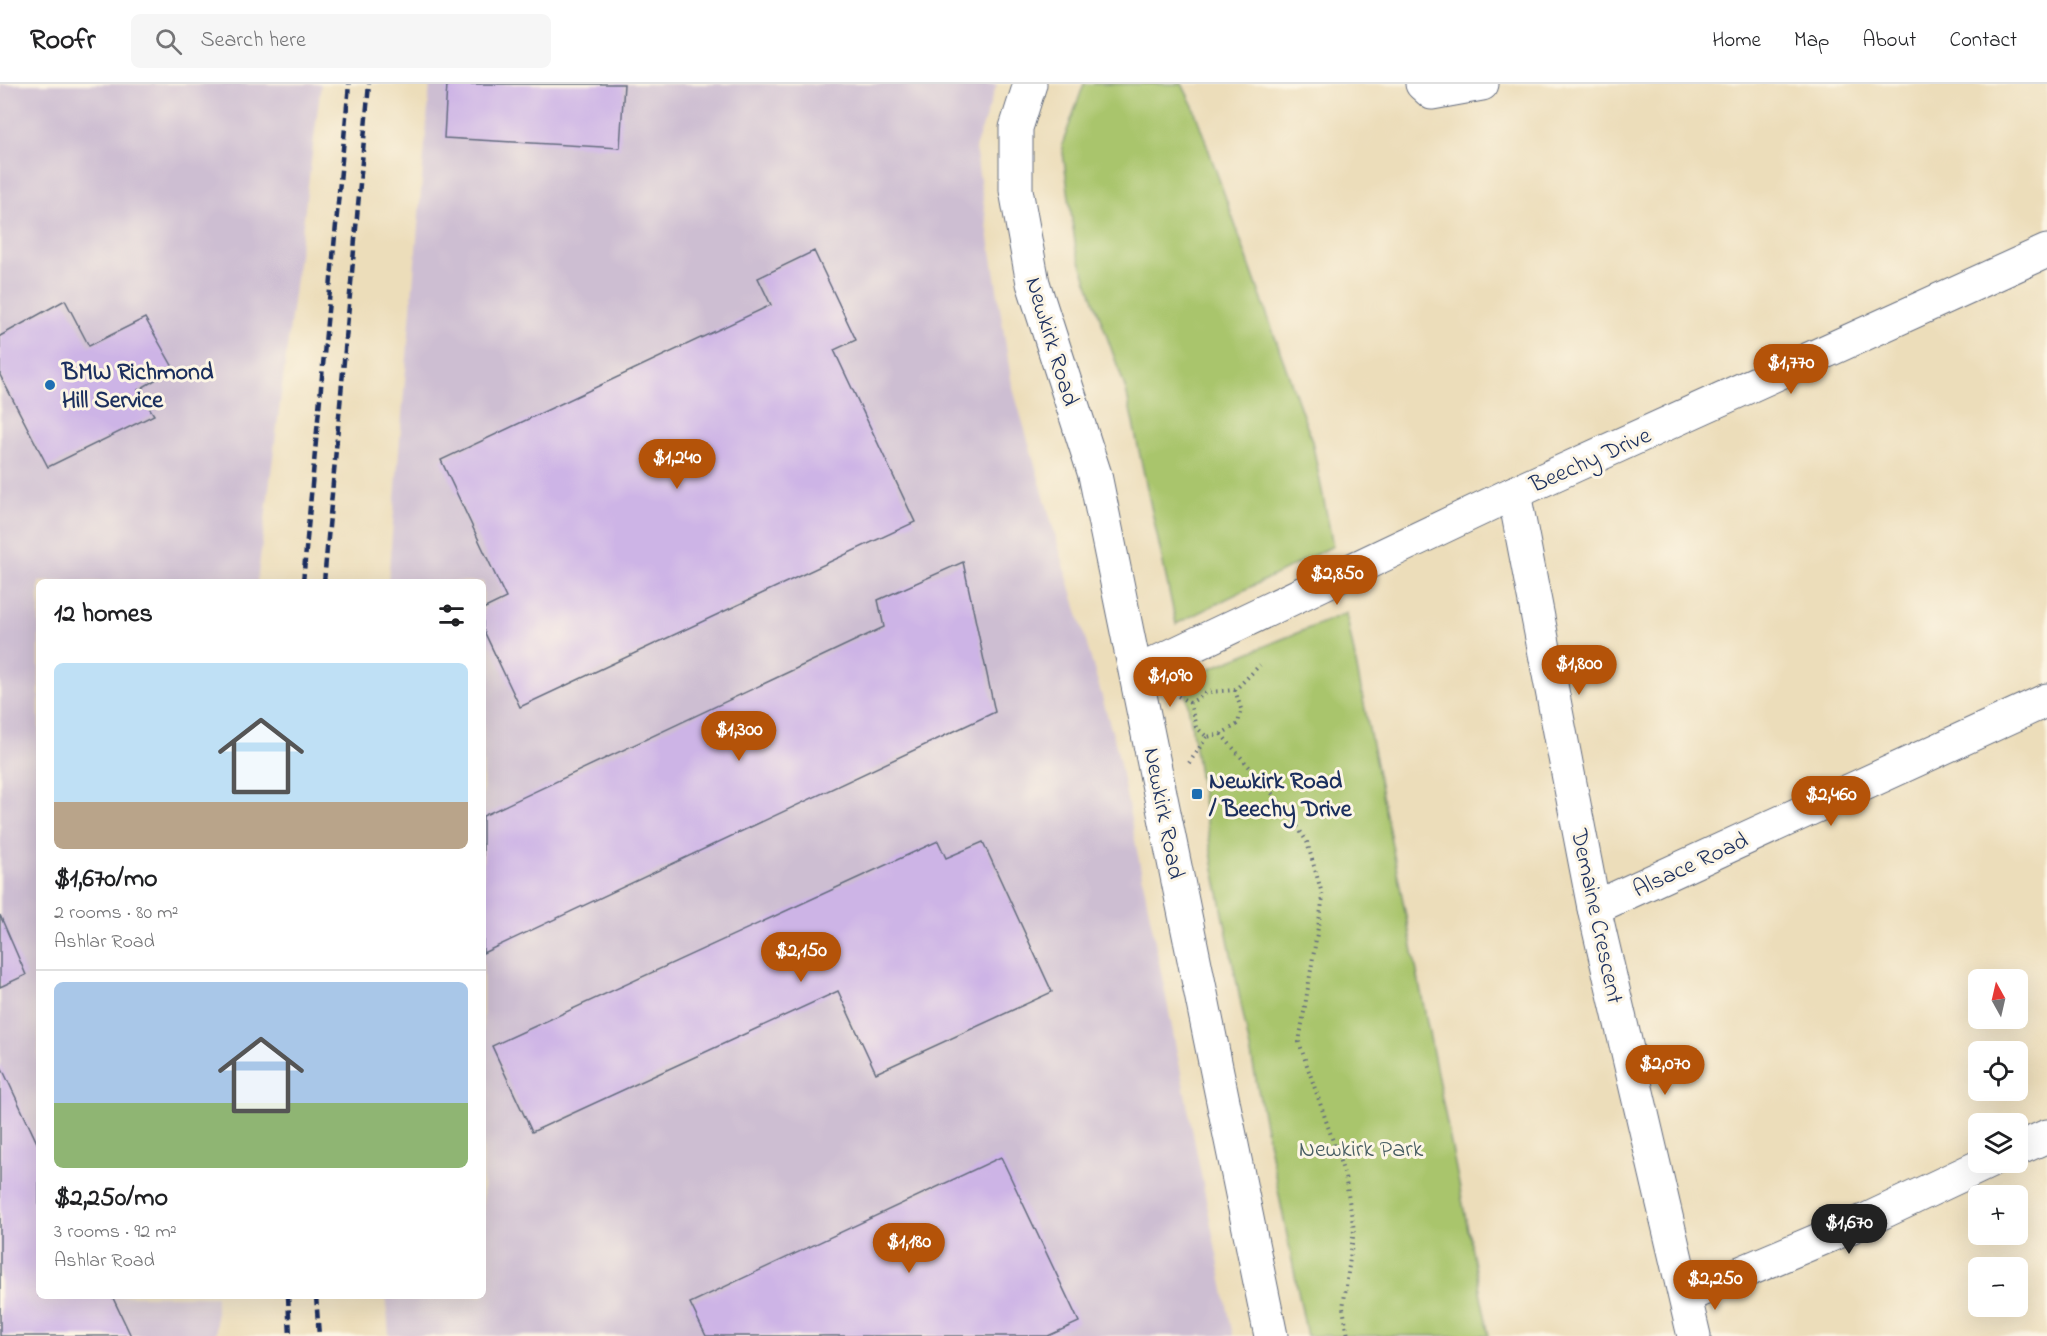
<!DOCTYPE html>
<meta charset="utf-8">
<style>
:root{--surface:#fff;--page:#f6f6f6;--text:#202124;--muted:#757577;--line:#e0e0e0;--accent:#b45309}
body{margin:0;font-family:"Indie Flower",sans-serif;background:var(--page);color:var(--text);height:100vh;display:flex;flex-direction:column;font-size:22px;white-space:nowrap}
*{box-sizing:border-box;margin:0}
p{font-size:20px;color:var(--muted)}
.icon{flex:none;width:33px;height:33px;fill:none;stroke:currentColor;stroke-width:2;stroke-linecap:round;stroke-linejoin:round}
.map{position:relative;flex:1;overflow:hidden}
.details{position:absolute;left:36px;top:495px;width:450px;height:720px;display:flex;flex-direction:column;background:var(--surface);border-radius:9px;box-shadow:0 6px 24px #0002}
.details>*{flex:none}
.needle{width:39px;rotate:352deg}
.tools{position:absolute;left:1968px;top:885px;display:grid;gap:12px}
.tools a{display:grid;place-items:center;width:60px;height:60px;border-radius:9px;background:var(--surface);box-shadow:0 6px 24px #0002;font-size:30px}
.price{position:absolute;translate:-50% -51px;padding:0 14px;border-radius:21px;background:var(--accent);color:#fff;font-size:20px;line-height:39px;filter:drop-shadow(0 2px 3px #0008)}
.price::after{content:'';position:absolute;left:50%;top:36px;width:18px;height:14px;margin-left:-9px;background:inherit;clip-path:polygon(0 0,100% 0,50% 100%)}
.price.current{background:#222;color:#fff}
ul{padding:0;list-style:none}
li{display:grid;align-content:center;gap:12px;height:318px;padding:0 18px}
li+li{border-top:2px solid var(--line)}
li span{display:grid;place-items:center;height:186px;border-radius:9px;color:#555}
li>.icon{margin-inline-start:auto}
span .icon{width:108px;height:108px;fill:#fffc;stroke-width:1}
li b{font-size:26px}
h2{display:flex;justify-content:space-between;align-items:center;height:72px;padding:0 18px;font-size:26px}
header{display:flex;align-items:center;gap:36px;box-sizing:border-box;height:84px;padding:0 30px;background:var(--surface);border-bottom:2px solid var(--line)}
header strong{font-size:28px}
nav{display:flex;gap:33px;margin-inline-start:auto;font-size:21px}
.search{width:420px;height:54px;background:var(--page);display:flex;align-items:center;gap:15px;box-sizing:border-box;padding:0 21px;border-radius:9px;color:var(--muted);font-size:22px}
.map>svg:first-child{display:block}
</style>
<header>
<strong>Roofr</strong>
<div class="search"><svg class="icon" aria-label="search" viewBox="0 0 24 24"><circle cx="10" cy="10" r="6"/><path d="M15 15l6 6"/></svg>Search here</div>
<nav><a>Home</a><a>Map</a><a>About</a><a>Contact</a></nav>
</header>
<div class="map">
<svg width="2047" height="1252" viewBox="0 0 2047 1252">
<rect width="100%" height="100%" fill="#fcf5e5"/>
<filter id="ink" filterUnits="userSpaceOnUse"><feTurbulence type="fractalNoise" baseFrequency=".0167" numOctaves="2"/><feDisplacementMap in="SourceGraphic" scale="12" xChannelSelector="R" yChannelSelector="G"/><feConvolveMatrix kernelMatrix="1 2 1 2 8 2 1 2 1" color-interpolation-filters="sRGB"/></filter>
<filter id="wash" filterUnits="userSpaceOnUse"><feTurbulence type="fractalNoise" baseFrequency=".008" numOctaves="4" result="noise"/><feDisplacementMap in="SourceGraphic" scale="24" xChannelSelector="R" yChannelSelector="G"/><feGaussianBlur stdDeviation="1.35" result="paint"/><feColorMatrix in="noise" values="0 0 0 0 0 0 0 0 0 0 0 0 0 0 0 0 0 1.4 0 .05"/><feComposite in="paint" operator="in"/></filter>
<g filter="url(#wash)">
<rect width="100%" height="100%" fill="#ecddba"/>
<g fill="#cdbed2">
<polygon points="0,0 321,0 257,498 39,498 39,1212 216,1212 216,1252 0,1252"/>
<polygon points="430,0 997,0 975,64 1012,301 1117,665 1233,1252 389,1252 386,1212 483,1212 483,498 388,498"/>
</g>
<g fill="#a9c56c" stroke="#627a65" stroke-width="1.5">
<polygon points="1084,0 1182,0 1193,22 1312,357 1333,462 1176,540 1126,306 1076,166 1062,61"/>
<polygon points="1346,529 1489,1252 1307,1252 1213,779 1184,595"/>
</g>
<g id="blocks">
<g fill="#cdb4e6">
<polygon points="447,0 624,0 620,64 444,54"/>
<polygon points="814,167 856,256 834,266 915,438 520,623 483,545 483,525 506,514 441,376 771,221 758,194"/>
<polygon points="65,216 89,262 145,234 174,285 138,306 154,331 48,383 0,291 0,252"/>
<polygon points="963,478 995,628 483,869 483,732 884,543 878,516"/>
<polygon points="938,757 946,774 983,758 1052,908 876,989 838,907 532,1048 492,962"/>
<polygon points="0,831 26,891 0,903"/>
<polygon points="0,980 39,1063 39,1212 112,1212 131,1252 0,1252"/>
<polygon points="1001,1073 1079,1238 1048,1252 706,1252 690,1219"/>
</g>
</g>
</g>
<g filter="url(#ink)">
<use href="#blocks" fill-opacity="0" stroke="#646c7e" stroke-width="1.5"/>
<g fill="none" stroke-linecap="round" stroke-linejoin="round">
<defs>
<g id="minor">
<polyline points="1030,0 1016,44 1016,106 1033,199 1095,391 1271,1252"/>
<polyline points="1422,0 1432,9 1482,0"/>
<polyline points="1514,409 1594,824 1694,1252"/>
<polyline points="1137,588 1514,409 2047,167"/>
<polyline points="1594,824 2047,616"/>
<polyline points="2018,1065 2047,1052"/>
<polyline points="1686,1212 1864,1137 1989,1078"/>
</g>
</defs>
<use href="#minor" stroke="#646c7e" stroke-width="35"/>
<g stroke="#646c7e" stroke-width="4" stroke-dasharray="1.5 4.5" stroke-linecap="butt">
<polyline points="1235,606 1241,625 1238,640 1221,650 1207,653 1196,643 1190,619 1208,608 1235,606 1260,581"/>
<polyline points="1173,609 1190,619"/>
<polyline points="1221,650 1288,728 1307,758 1323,813 1299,958 1345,1092 1354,1146 1343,1224 1348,1252"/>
<polyline points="1189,679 1207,653"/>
</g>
<use href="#minor" stroke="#fff" stroke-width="33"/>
<g stroke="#1b2f5e" stroke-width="4.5" stroke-dasharray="9 4.5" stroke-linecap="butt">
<polyline points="303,498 349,0"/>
<polyline points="324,498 369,0"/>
<polyline points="288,1212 290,1252"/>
<polyline points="316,1212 319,1252"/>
</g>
</g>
</g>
<g fill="#1f6fb2" stroke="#fcf5e5" stroke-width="2">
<circle cx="50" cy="301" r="6"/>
<rect x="1191" y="704" width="12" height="12" rx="3"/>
</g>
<g text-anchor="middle" stroke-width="6" stroke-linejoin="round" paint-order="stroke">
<g font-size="24" fill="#1b2f5e" stroke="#fcf5e5">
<text transform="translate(1053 257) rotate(73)" y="8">Newkirk Road</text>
<text transform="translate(1590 375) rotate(-24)" y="8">Beechy Drive</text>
<text transform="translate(1165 729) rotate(79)" y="8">Newkirk Road</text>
<text transform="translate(1690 780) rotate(-25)" y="8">Alsace Road</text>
<text transform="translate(1598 832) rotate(78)" y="8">Demaine Crescent</text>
</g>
<g font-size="24" font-weight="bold" fill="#1b2f5e" stroke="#fcf5e5" text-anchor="start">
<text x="62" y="295">BMW Richmond<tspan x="62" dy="28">Hill Service</tspan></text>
<text x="1209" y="704">Newkirk Road<tspan x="1209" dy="28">/ Beechy Drive</tspan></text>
</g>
<g font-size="24" fill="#465c62" stroke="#fcf5e5">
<text x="1361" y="1072">Newkirk Park</text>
</g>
</g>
</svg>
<div class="tools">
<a><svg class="needle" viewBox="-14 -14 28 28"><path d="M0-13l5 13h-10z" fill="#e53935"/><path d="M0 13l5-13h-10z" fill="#757577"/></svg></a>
<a><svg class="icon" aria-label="locate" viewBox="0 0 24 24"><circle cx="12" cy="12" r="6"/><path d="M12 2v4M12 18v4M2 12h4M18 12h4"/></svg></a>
<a><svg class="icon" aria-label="layers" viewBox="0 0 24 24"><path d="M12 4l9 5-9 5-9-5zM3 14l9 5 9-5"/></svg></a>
<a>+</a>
<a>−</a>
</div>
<b class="price" style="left:1791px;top:311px">$1,770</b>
<b class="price" style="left:677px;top:406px">$1,240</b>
<b class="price" style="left:1337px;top:522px">$2,850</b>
<b class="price" style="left:1579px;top:612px">$1,800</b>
<b class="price" style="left:1170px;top:624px">$1,090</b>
<b class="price" style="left:739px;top:678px">$1,300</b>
<b class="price" style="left:1831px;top:743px">$2,460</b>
<b class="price" style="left:801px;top:899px">$2,150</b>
<b class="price" style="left:1665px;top:1012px">$2,070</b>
<b class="price current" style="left:1849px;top:1171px">$1,670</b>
<b class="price" style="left:909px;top:1190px">$1,180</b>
<b class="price" style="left:1715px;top:1227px">$2,250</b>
<section class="details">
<h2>12 homes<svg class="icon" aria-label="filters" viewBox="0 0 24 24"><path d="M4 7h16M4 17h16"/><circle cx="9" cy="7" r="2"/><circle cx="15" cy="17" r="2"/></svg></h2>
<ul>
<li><span style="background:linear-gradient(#bfe0f5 75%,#b9a48a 0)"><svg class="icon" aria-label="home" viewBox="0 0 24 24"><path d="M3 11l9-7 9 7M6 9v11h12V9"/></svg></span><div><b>$1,670/mo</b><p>2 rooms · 80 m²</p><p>Ashlar Road</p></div></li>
<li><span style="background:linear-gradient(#a9c7e8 65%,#8fb573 0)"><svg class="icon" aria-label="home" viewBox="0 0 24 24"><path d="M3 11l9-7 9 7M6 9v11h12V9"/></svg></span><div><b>$2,250/mo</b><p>3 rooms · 92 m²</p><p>Ashlar Road</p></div></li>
</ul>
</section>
</div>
